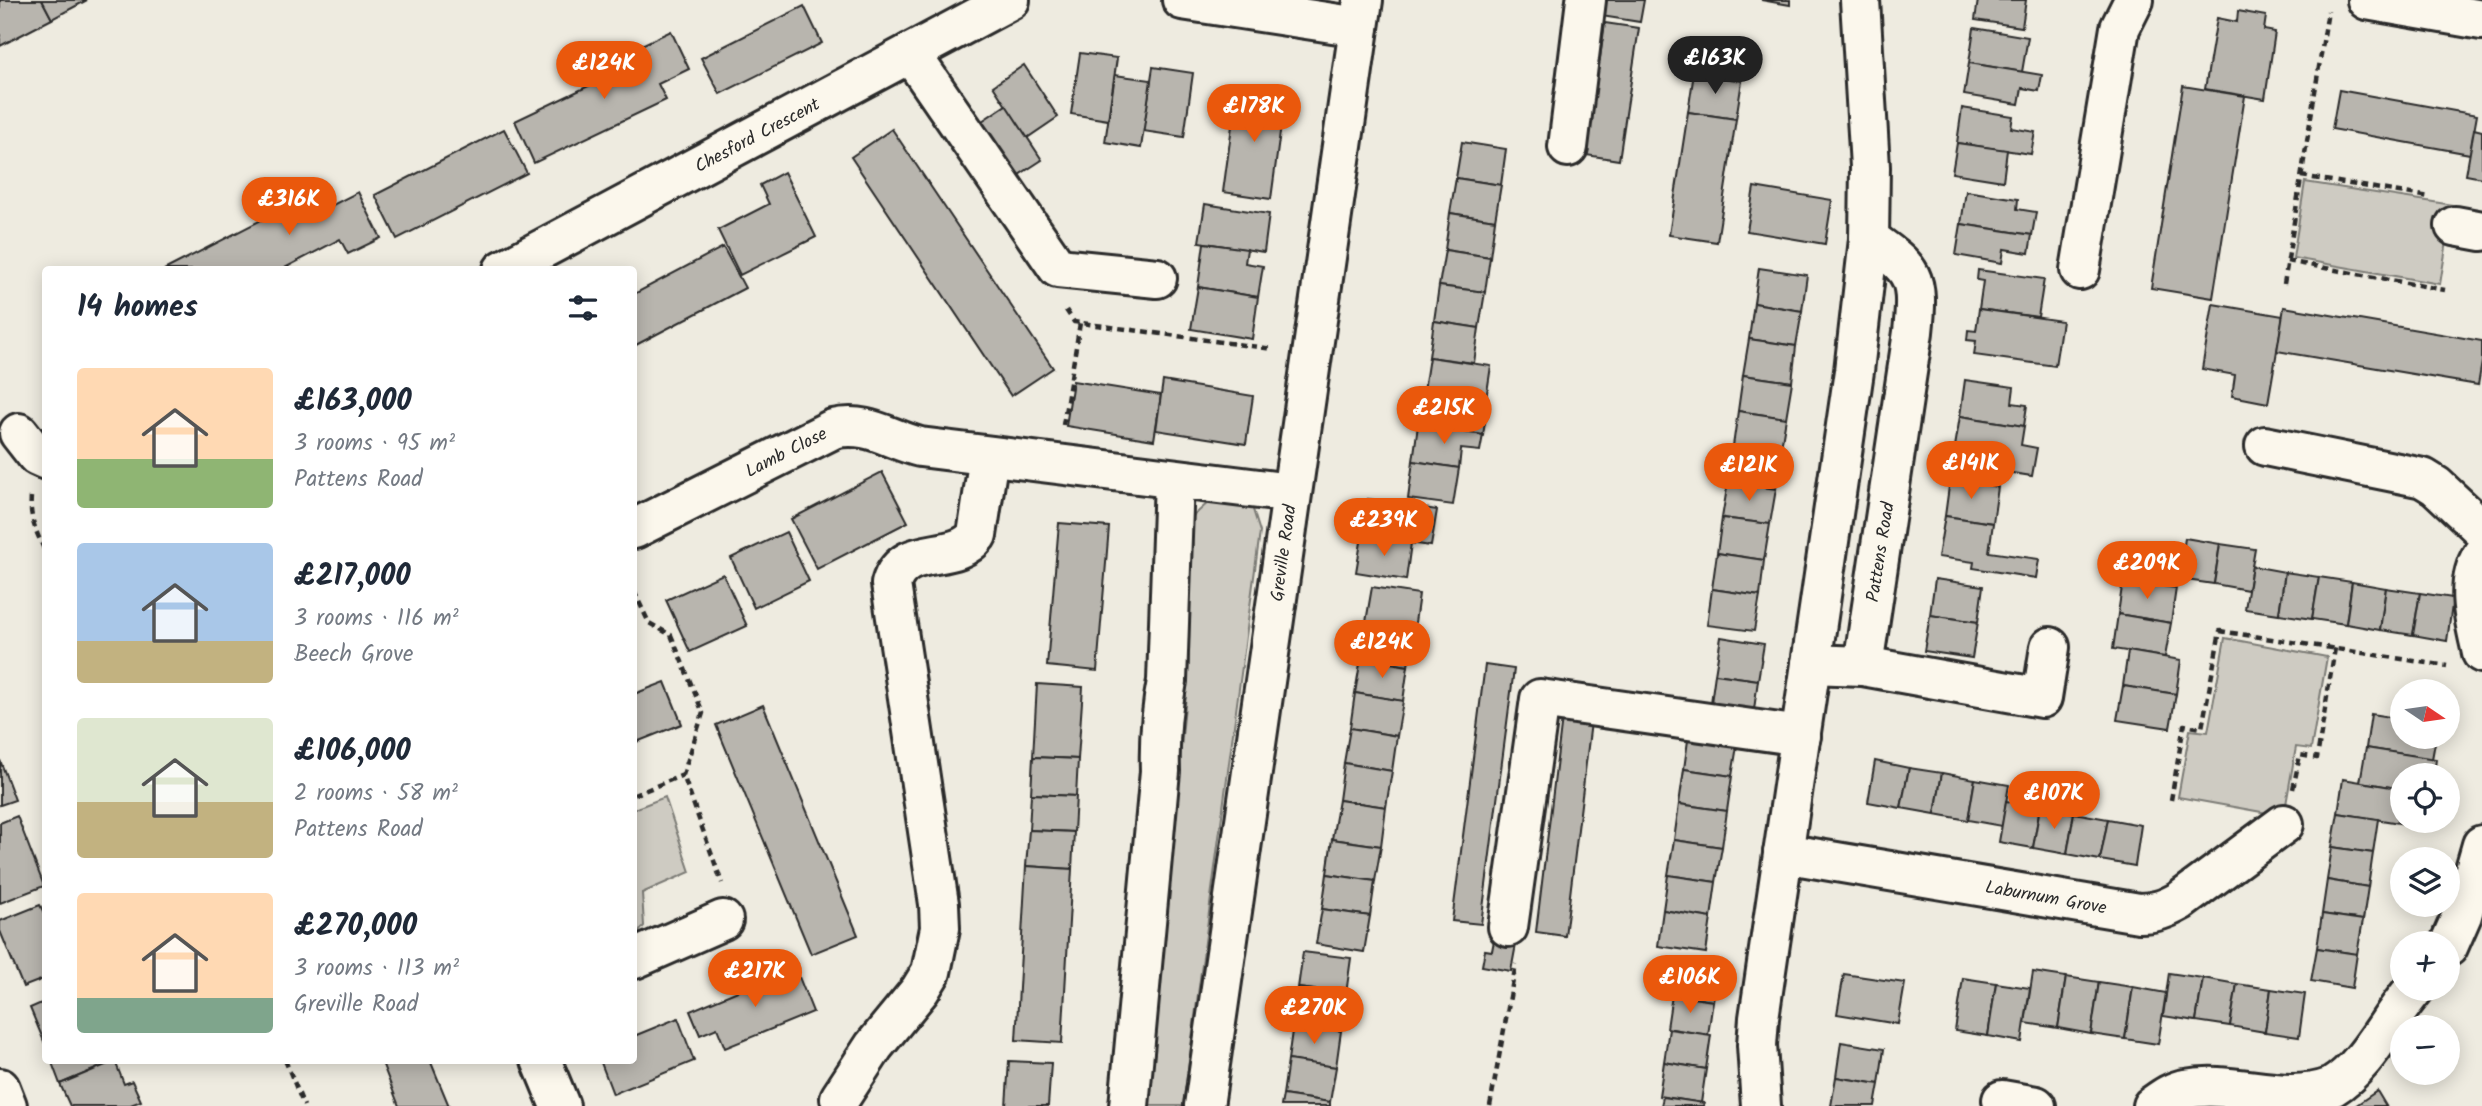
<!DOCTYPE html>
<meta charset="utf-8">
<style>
:root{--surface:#fff;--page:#f6f6f7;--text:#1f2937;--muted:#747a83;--accent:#ea580c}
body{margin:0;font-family:Kalam,sans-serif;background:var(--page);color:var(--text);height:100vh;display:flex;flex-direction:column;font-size:26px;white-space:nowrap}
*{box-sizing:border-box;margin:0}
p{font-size:23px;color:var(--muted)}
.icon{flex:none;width:38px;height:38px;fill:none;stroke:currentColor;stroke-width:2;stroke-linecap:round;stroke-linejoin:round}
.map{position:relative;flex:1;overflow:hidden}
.panel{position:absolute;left:42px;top:266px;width:595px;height:798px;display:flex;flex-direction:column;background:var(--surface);border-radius:7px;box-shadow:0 4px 18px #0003}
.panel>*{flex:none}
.needle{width:46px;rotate:103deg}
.fabs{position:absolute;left:2390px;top:679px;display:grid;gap:14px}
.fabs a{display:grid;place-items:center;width:70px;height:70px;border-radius:50%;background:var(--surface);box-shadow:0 4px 18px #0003;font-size:35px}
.price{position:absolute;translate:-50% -60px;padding:0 16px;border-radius:24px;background:var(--accent);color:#fff;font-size:23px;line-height:46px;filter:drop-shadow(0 2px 4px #0008)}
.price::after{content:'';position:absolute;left:50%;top:42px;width:21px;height:16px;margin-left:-10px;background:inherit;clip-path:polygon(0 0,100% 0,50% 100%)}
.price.current{background:#222;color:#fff}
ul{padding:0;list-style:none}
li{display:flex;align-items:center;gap:21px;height:175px;padding:0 35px}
li span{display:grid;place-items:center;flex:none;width:196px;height:140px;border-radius:7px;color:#555}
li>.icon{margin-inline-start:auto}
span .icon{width:84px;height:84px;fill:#fffc;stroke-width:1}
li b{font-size:30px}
h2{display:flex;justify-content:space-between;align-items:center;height:84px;padding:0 35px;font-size:30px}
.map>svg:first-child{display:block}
</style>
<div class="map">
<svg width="2482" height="1106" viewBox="0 0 2482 1106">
<rect width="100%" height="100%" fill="#eeebe0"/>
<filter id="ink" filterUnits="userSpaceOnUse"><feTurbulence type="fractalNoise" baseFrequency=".0143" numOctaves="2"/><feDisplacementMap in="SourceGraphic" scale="14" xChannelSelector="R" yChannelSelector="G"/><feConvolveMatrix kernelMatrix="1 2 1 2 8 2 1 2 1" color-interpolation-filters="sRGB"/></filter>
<g filter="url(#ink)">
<g fill="#cecbc2" stroke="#7c7b76" stroke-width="2">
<polygon points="2305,182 2453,205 2440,284 2293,258"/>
<polygon points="1250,500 1260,532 1183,1106 1147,1106 1189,663 1190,519 1210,501"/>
<polygon points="2225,638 2327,657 2311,749 2296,747 2284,816 2178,797 2190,730 2208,732"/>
<polygon points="665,797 690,872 642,893 644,926 634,938 634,809"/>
</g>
<g fill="#b8b5ae" stroke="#2b2b2b" stroke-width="2">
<polygon points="0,0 42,0 52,19 0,46"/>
<polygon points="42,0 87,0 52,19"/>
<polygon points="1597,0 1644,0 1640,22 1595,15"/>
<polygon points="1761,0 1790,0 1790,5"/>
<polygon points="1978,0 2026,0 2022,27 1975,20"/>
<polygon points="804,6 822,43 720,94 701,58"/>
<polygon points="2238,11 2266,16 2264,30 2275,32 2265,99 2205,89 2217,18 2237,22"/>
<polygon points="1605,23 1639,28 1619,160 1586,155"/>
<polygon points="1974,28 2028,37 2022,72 1969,63"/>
<polygon points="671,31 689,69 658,84 666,100 534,163 515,121 641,61 635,48"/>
<polygon points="1080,53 1117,58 1108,120 1071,114"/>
<polygon points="1969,63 2042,75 2039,91 2022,88 2019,104 1964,95"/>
<polygon points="1024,65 1058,117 1027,138 993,86"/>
<polygon points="1153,67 1193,73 1184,137 1143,131"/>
<polygon points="1694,73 1742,81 1736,119 1688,112"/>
<polygon points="1115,75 1151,80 1141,148 1105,142"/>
<polygon points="2183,86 2245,96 2213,298 2151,288"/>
<polygon points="1237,89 1285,95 1271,199 1223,192"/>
<polygon points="2339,90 2477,115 2470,154 2332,129"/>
<polygon points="1006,105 1042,160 1011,180 976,125"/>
<polygon points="1962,108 2013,116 2011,128 2035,132 2031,154 1957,143"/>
<polygon points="1688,112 1736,119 1717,242 1669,235"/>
<polygon points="504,129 527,173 397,239 375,195"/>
<polygon points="892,129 1053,368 1011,396 851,157"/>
<polygon points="2474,129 2482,131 2482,178 2466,175"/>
<polygon points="1462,142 1506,149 1501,185 1456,178"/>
<polygon points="1957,143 2007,150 2003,181 1952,173"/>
<polygon points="784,172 816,237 740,275 718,230 769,204 760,185"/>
<polygon points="1456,178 1501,185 1495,220 1450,213"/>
<polygon points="1754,187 1832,200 1825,244 1747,231"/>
<polygon points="1966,191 2018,199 2017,209 2036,212 2032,235 1961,224"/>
<polygon points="358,192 381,238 348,254 340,239 281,270 164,270 314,193 323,210"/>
<polygon points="1205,204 1269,214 1264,252 1199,242"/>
<polygon points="1450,213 1495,220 1490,257 1445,250"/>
<polygon points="1961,224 2032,235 2029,253 2004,249 2002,263 1956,255"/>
<polygon points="1204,243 1247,249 1245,263 1263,266 1258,297 1198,287"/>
<polygon points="723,247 745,288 634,346 634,294"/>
<polygon points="1445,250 1490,257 1485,292 1439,286"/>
<polygon points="1759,268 1807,275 1802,311 1754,303"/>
<polygon points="1978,270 2044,279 2038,317 1979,309 1983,281 1977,280"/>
<polygon points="1439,286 1485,292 1479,328 1434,321"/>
<polygon points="1198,287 1258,297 1252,339 1191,329"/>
<polygon points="1754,303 1802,311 1796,346 1749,339"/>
<polygon points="2213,304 2283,316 2268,403 2232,396 2235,375 2202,369"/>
<polygon points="2284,307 2482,341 2482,362 2478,385 2277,351"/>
<polygon points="1979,309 2062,321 2055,366 1974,355 1976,341 1967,340 1968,330 1976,331"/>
<polygon points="1434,321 1479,328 1474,363 1429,357"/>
<polygon points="1749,339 1796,346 1792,382 1743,375"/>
<polygon points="1429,357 1491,366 1486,399 1424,390"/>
<polygon points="1743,375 1792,382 1786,418 1738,411"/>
<polygon points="1965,380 2014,387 2012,403 2027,405 2024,426 1960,416"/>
<polygon points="1073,381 1161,395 1154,440 1066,426"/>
<polygon points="1163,381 1253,396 1246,444 1156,430"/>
<polygon points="1424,390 1470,397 1468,407 1487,410 1483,435 1418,425"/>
<polygon points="1738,411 1786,418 1780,453 1733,446"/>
<polygon points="1960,416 2024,426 2021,445 2037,448 2032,476 1986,469 1988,458 1954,453"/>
<polygon points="1418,425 1483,435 1480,451 1461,449 1459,468 1413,461"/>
<polygon points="1733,446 1780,453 1776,489 1728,482"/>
<polygon points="1413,461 1459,468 1453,505 1408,499"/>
<polygon points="882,472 908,522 817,569 791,519"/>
<polygon points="1950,479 1998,487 1993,523 1945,516"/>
<polygon points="1728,482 1776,489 1770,524 1722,518"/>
<polygon points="1368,499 1437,510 1431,546 1362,536"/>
<polygon points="1945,516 1993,523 1989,552 2039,559 2036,578 1973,568 1974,562 1938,557"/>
<polygon points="1722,518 1770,524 1764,560 1717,553"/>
<polygon points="1059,523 1109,527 1097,671 1047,666"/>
<polygon points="786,532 809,581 754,608 731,558"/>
<polygon points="1362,536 1411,543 1406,580 1356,572"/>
<polygon points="2185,538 2220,544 2214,584 2179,579"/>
<polygon points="2220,544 2255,549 2248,590 2214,584"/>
<polygon points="1717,553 1764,560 1760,596 1712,589"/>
<polygon points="2252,566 2285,572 2279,614 2245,609"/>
<polygon points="2285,572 2319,577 2312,619 2279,614"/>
<polygon points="723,574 747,626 690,652 666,600"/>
<polygon points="2319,577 2352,582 2346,624 2312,619"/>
<polygon points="1935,579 1983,586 1978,622 1930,615"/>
<polygon points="2123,580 2176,588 2171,623 2118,614"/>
<polygon points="2352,582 2386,588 2380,630 2346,624"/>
<polygon points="1372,587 1419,594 1414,630 1366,622"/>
<polygon points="2386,588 2420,593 2413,635 2380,630"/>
<polygon points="1712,589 1760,596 1754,631 1707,625"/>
<polygon points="2420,593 2453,598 2447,641 2413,635"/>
<polygon points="2118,614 2171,623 2165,657 2113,649"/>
<polygon points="1930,615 1978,622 1972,658 1924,651"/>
<polygon points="1366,622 1414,630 1408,666 1361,658"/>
<polygon points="1721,637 1764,644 1758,680 1715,674"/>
<polygon points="2128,651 2181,660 2176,694 2123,686"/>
<polygon points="1361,658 1408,666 1403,701 1355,693"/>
<polygon points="1485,665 1514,669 1481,924 1452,921"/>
<polygon points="1715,674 1758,680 1753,717 1710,710"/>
<polygon points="665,682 682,724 634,743 634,694"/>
<polygon points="1037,684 1083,687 1078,759 1033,757"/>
<polygon points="2123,686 2176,694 2170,728 2117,720"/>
<polygon points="1355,693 1403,701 1397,736 1350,728"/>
<polygon points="763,705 858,935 811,954 716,725"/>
<polygon points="2371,714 2403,719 2403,737 2436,737 2432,759 2366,748"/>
<polygon points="1562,718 1591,722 1565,936 1536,932"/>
<polygon points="1350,728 1397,736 1392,771 1344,763"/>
<polygon points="1689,733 1738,740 1732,776 1684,769"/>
<polygon points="2366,748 2436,759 2434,775 2403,775 2403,789 2360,782"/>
<polygon points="1033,757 1078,759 1076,796 1031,794"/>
<polygon points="0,760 15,800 0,805"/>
<polygon points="1875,761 1909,768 1901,808 1868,802"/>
<polygon points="1344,763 1392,771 1386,807 1339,800"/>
<polygon points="1909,768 1942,773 1935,814 1901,808"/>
<polygon points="1684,769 1732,776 1727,811 1679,804"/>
<polygon points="1942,773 1975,779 1968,820 1935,814"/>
<polygon points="1975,779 2009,785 2002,826 1968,820"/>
<polygon points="2343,779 2403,789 2403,821 2413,821 2412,825 2338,813"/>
<polygon points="1031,794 1076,796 1074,832 1029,830"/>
<polygon points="1339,800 1386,807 1381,846 1332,839"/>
<polygon points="2006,801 2040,807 2033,848 1999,842"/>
<polygon points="1679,804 1727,811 1722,847 1674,840"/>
<polygon points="2040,807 2074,813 2067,854 2033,848"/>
<polygon points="2074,813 2108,819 2100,860 2067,854"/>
<polygon points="2338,813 2378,819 2373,853 2332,847"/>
<polygon points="17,816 44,886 0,903 0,823"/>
<polygon points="2108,819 2141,825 2135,866 2100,860"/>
<polygon points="1029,830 1074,832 1072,869 1026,866"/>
<polygon points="1332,839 1381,846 1375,881 1327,874"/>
<polygon points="1674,840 1722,847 1716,882 1668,875"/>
<polygon points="2332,847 2373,853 2368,887 2327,880"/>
<polygon points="1026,866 1072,869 1062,1043 1016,1040"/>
<polygon points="1327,874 1375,881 1370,916 1322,909"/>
<polygon points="1668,875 1716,882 1711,918 1663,910"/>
<polygon points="2327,880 2368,887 2363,920 2322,914"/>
<polygon points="40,905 46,917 46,978 23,987 0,931 0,921"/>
<polygon points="1322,909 1370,916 1364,952 1316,944"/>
<polygon points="1663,910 1711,918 1706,953 1658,946"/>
<polygon points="2322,914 2363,920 2357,954 2317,948"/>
<polygon points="1495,935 1517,939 1511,971 1482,966 1485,950 1492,951"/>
<polygon points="2317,948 2357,954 2352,988 2311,981"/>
<polygon points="1303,952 1351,958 1346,994 1298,988"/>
<polygon points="1677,961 1718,967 1713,1001 1672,995"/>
<polygon points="795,967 813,1012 725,1048 717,1028 700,1035 690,1011"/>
<polygon points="2033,972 2066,977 2058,1028 2025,1023"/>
<polygon points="2169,973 2203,978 2196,1021 2163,1016"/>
<polygon points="1844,974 1905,983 1898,1024 1837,1014"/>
<polygon points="2066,977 2099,982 2091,1034 2058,1028"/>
<polygon points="1963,978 1996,983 1988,1036 1955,1031"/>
<polygon points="2203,978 2237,984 2230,1026 2196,1021"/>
<polygon points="2099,982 2133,987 2125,1039 2091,1034"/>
<polygon points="1996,983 2030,988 2022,1042 1988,1036"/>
<polygon points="2237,984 2271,989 2265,1032 2230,1026"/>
<polygon points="2133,987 2166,993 2158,1044 2125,1039"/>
<polygon points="1298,988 1346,994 1341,1031 1293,1024"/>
<polygon points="2271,989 2305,994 2299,1037 2265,1032"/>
<polygon points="1672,995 1713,1001 1708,1035 1667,1028"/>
<polygon points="46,1001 46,1046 30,1008"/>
<polygon points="678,1018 694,1061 613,1094 600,1060 634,1060 634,1036"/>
<polygon points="1293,1024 1341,1031 1336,1067 1288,1060"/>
<polygon points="1669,1029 1711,1035 1706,1069 1664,1062"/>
<polygon points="1841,1042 1884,1049 1879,1084 1836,1077"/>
<polygon points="51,1060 115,1060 115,1061 60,1084"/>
<polygon points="381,1060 430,1060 449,1106 399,1106"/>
<polygon points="1288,1060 1336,1067 1330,1102 1283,1095"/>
<polygon points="115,1061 124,1084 132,1081 141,1101 128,1106 70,1106 60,1084"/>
<polygon points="1009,1061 1051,1063 1048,1106 1006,1106"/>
<polygon points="1664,1062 1706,1069 1701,1103 1659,1096"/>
<polygon points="1836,1077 1879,1084 1875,1106 1831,1106"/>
<polygon points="2377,1091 2386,1106 2355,1106"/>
<polygon points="1283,1095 1330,1102 1330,1106 1281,1106"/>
<polygon points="1663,1097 1704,1103 1703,1106 1661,1106"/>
</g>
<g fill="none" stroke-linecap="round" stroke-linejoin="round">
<defs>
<g id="minor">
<polyline points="1182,0 1359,27"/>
<polyline points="2367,0 2482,20"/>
<polyline points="910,53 1058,268 1157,278"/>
<polyline points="1568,147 1586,0"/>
<polyline points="2455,226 2482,231"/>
<polyline points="503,270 1010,0"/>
<polyline points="2080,270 2120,28 2134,0"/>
<polyline points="19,433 37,456 46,460"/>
<polyline points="2265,446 2423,478 2436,486 2482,529"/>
<path d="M634 529 833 429C868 421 888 439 920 447L1291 493"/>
<path d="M2482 555C2464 584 2475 622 2482 653"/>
<path d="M1811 664 1863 666 1913 332C1919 276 1914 270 1869 239"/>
<polyline points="1863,666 2042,698 2050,647"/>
<path d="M1783 853 2139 913C2155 913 2166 909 2180 901L2284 824"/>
<polyline points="1508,927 1540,699 1801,736"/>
<polyline points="2448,947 2462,915 2482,845"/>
<polyline points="634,959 723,920"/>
<polyline points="541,1060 560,1106"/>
<polyline points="0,1088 7,1106"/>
<path d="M840 1098 874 1046 920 990 931 972 940 928 939 904 891 584C904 541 954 566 977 535L989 456"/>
<polyline points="2002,1100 2036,1106"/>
<path d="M1129 1106 1160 771C1159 740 1161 711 1167 681L1174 479"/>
<polyline points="1204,1106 1363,0"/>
<polyline points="1761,1106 1757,1045 1759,1018 1854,371 1869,239 1870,167 1860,0"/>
<path d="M2152 1106C2162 1099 2172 1091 2185 1089 2235 1079 2282 1106 2332 1087 2368 1065 2387 1020 2414 989"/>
</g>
</defs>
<use href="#minor" stroke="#2b2b2b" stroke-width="44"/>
<g stroke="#2b2b2b" stroke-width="4.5" stroke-dasharray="7 5" stroke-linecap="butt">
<polyline points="2301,176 2430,197"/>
<polyline points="2287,261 2445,290"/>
<polyline points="2284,284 2328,11"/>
<polyline points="1066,310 1074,322 1273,349"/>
<polyline points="1063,425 1080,323"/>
<path d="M31 497C29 518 37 534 46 553"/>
<polyline points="634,591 649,623 671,635 703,713 683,775 722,883"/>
<polyline points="2293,789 2300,755 2317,758 2335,648"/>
<polyline points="634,795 683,775"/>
<polyline points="2171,800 2184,725 2202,728 2220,631 2447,666"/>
<polyline points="285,1060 304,1106"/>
<polyline points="1490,1106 1516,964"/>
</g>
<use href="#minor" stroke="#fbf7ec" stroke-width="38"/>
</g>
</g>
<g text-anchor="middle" stroke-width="5" stroke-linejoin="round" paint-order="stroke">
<g font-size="18" fill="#2b2b2b" stroke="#fbf7ec">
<text transform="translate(757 135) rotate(-28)" y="6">Chesford Crescent</text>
<text transform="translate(786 452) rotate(-27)" y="6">Lamb Close</text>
<text transform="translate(1880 552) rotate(-81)" y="6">Pattens Road</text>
<text transform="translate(1283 553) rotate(-82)" y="6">Greville Road</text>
<text transform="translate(2046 897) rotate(10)" y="6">Laburnum Grove</text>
</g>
</g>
</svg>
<div class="fabs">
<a><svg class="needle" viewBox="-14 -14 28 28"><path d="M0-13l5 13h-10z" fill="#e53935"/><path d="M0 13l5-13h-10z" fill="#747a83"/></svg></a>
<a><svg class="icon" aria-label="locate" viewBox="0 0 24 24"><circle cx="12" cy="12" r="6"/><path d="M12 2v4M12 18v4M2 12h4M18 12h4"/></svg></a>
<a><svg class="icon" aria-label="layers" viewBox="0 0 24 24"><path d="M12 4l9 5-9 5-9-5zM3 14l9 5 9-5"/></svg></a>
<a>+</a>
<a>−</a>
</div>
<b class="price current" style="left:1715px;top:96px">£163K</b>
<b class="price" style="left:604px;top:101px">£124K</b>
<b class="price" style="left:1254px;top:144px">£178K</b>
<b class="price" style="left:289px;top:237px">£316K</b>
<b class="price" style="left:1444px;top:446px">£215K</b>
<b class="price" style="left:1971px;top:501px">£141K</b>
<b class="price" style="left:1749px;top:503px">£121K</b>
<b class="price" style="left:1384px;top:558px">£239K</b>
<b class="price" style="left:2147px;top:601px">£209K</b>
<b class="price" style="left:1382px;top:680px">£124K</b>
<b class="price" style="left:2054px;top:831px">£107K</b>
<b class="price" style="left:755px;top:1009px">£217K</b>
<b class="price" style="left:1690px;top:1015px">£106K</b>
<b class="price" style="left:1314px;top:1046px">£270K</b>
<section class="panel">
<h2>14 homes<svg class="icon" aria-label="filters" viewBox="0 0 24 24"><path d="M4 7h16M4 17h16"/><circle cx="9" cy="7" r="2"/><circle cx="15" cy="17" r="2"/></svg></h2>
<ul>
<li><span style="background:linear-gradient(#ffd9b3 65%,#8fb573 0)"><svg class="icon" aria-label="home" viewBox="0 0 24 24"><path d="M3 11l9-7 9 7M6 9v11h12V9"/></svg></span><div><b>£163,000</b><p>3 rooms · 95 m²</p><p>Pattens Road</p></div></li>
<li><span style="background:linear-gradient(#a9c7e8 70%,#c2b280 0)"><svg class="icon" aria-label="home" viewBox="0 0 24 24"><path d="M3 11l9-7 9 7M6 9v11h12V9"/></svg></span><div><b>£217,000</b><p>3 rooms · 116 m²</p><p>Beech Grove</p></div></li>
<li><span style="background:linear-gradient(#dfe7d0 60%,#c2b280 0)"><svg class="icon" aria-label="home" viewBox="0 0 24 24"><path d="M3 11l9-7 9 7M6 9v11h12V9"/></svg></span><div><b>£106,000</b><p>2 rooms · 58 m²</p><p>Pattens Road</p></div></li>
<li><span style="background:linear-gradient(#ffd9b3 75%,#7fa58c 0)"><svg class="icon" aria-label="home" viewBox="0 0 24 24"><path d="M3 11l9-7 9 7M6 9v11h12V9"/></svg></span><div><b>£270,000</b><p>3 rooms · 113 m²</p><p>Greville Road</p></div></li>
</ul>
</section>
</div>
